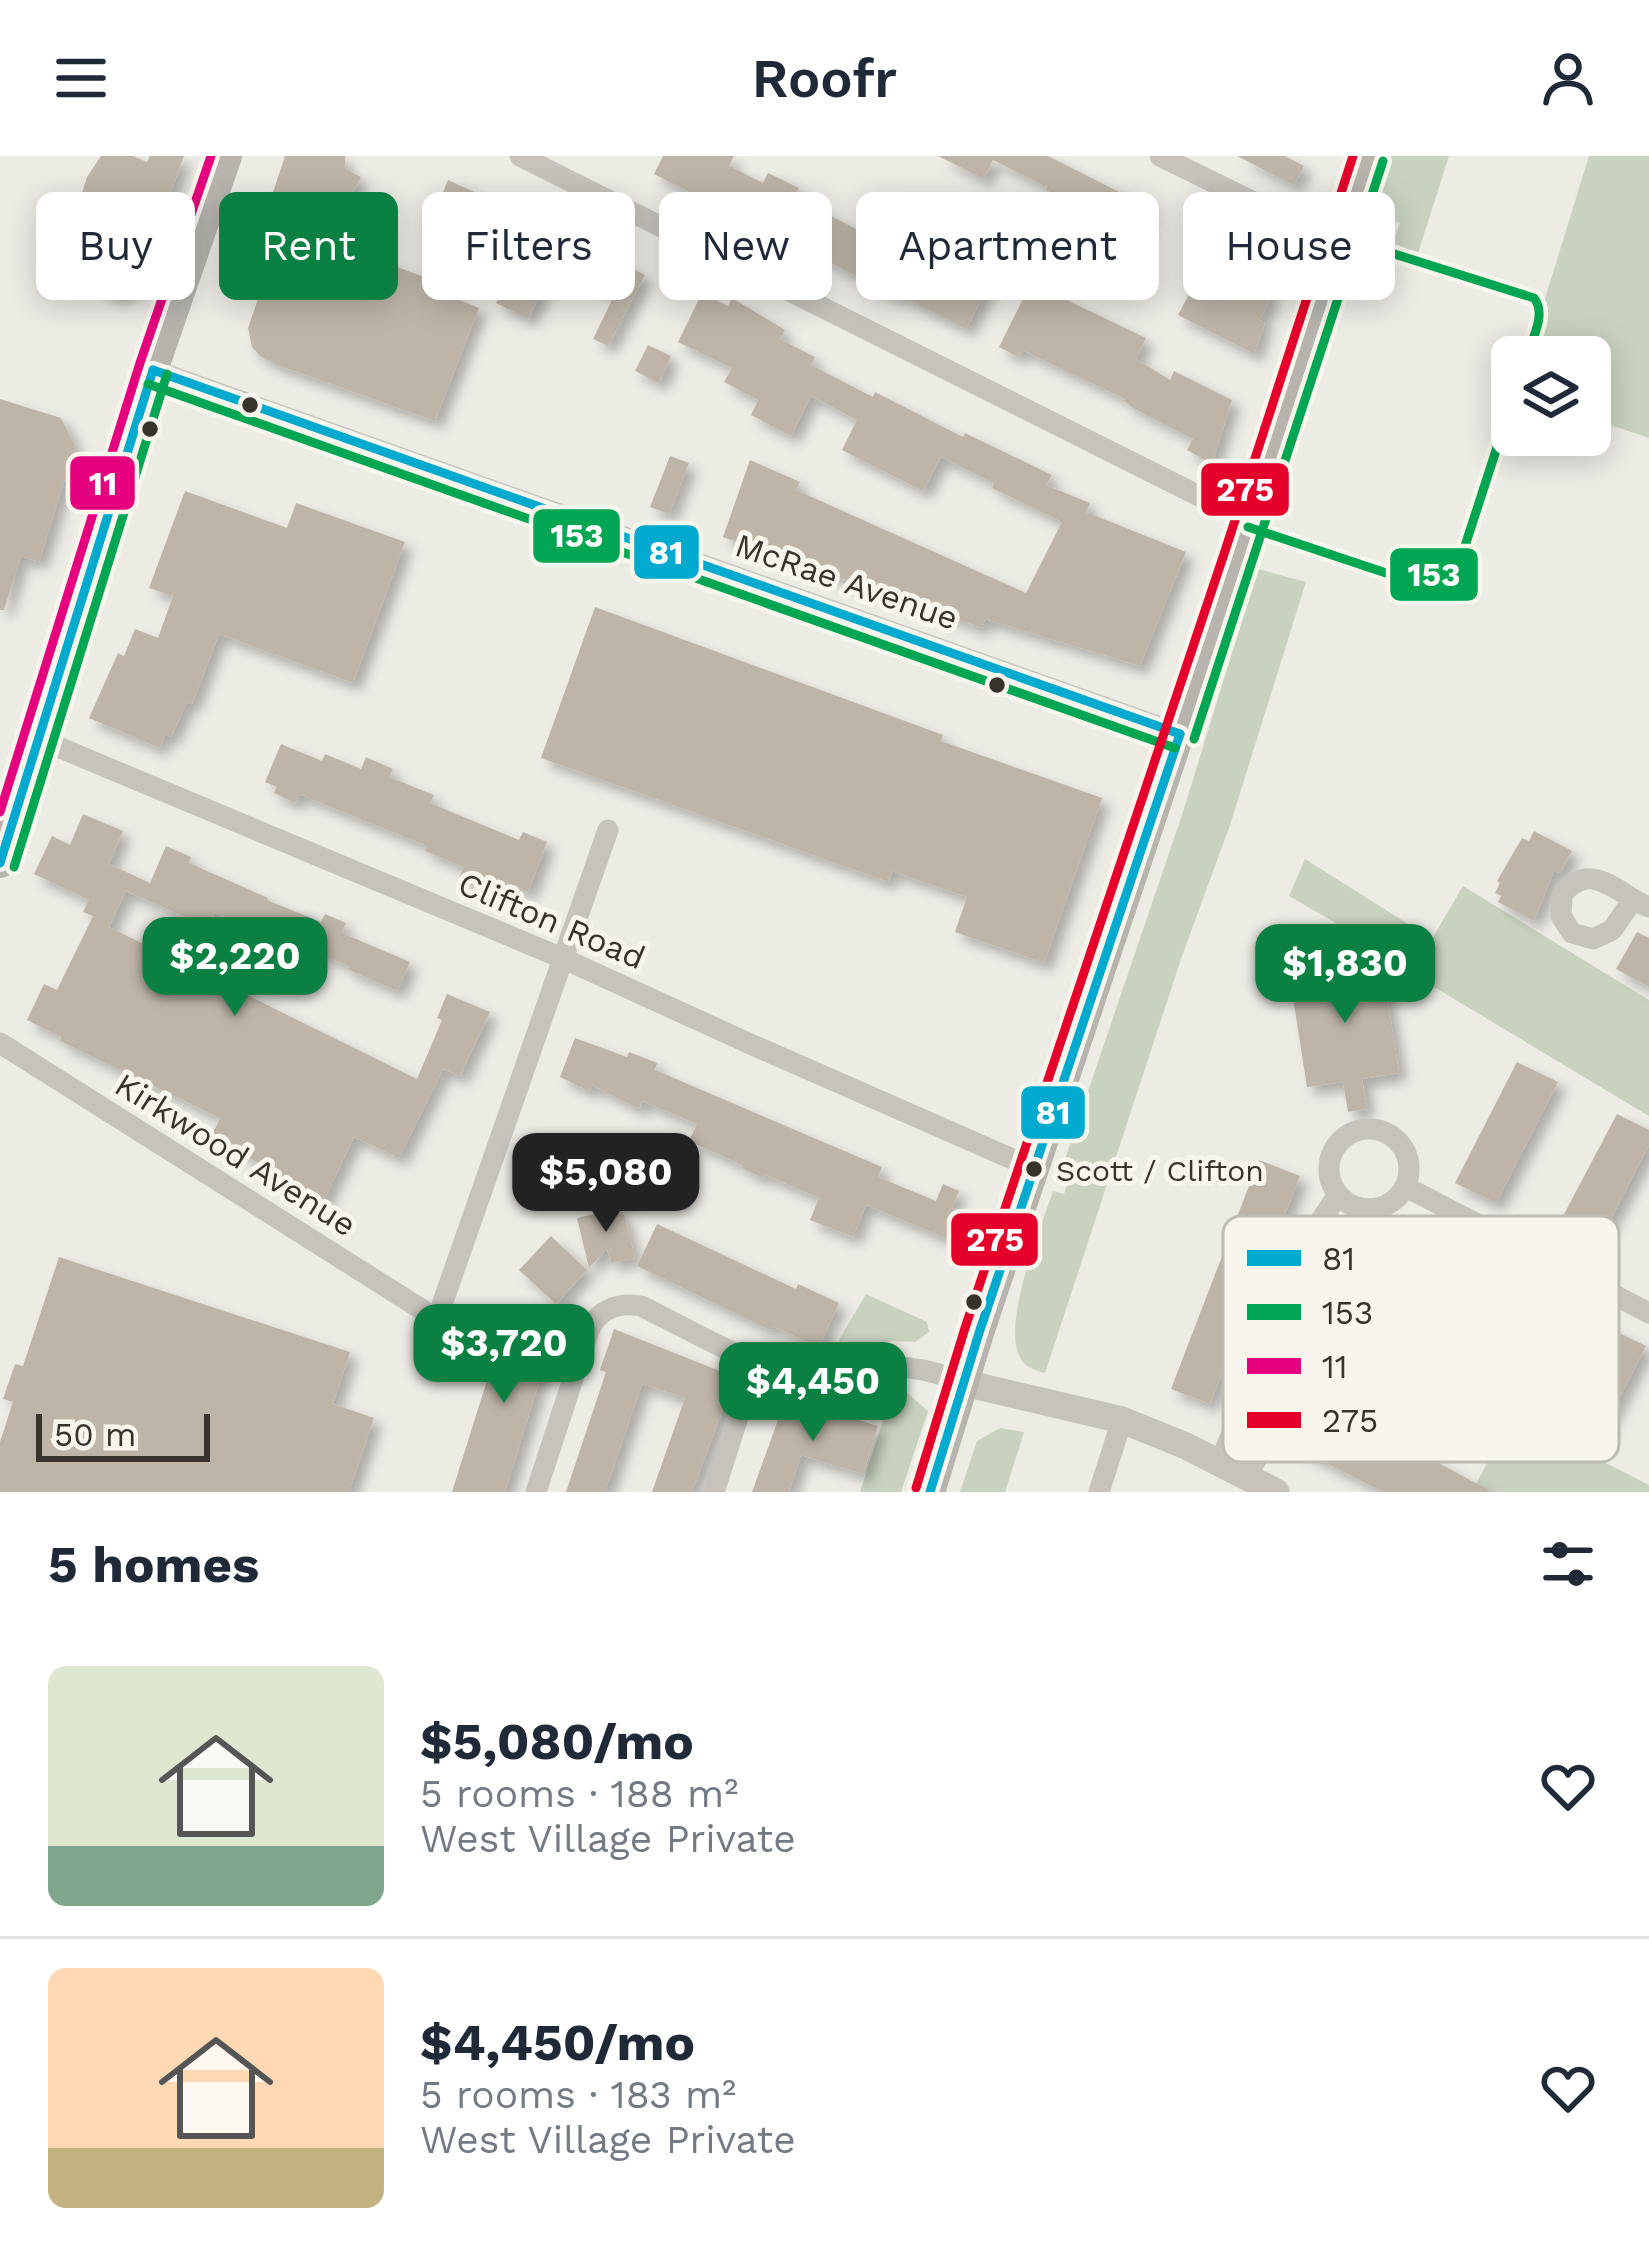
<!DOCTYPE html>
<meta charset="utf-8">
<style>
:root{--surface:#fff;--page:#f6f6f7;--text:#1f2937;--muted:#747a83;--line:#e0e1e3;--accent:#0b8043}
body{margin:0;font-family:"Work Sans",sans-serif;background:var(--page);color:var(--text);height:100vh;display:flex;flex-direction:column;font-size:45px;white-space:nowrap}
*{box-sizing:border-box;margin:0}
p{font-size:39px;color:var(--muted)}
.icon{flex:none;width:66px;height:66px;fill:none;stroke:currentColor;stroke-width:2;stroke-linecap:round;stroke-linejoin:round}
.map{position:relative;height:1336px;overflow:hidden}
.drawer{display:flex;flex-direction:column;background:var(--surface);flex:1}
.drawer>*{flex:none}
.top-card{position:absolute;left:36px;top:36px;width:1578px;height:108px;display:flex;gap:24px}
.fabs{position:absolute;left:1491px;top:180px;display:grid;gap:24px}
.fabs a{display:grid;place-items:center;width:120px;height:120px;border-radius:18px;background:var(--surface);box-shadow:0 6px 30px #0003;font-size:60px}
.scale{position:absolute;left:36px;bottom:30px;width:174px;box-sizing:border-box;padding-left:12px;border:6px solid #37322b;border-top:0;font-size:33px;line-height:42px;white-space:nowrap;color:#37322b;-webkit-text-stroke:9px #f8f6ec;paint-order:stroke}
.price{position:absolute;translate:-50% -102px;padding:0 27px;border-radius:24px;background:var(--accent);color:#fff;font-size:39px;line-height:78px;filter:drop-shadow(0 3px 6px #0008)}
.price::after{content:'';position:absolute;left:50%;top:72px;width:36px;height:27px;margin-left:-18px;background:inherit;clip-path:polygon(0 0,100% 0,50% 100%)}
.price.on{background:#222;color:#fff}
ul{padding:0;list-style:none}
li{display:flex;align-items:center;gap:36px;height:300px;padding:0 48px}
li+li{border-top:3px solid var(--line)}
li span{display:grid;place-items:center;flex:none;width:336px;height:240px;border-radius:18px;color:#555}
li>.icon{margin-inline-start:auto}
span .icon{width:144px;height:144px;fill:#fffc;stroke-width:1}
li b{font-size:51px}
h2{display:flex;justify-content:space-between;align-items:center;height:144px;padding:0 48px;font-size:51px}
.tag{padding:0 42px;border-radius:18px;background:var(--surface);box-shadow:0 6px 30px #0003;font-size:42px;line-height:108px}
.tag.on{background:var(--accent);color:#fff}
header{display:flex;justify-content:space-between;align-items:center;height:156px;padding:0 48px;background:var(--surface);font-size:54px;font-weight:600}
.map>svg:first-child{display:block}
</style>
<header><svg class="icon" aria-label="menu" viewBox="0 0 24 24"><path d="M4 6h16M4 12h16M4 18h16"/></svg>Roofr<svg class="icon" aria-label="person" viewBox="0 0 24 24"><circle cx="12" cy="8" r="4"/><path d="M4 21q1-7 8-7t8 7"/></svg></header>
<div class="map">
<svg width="1649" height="1336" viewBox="0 0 1649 1336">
<defs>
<filter id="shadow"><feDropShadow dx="8" dy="8" stdDeviation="6" flood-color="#0004"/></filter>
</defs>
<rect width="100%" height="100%" fill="#ecebe4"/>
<g fill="#c9d2bf">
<polygon points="1387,0 1449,0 1418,97 1393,87 1400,67 1368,57"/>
<polygon points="1589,0 1649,0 1649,282 1590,262 1590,201 1527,201"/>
<path d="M1258 413 1306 426 1230 669 1182 800 1045 1217C1035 1214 1026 1212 1021 1203 1000 1169 1041 1072 1053 1035L1064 1038 1072 1013 1063 1009 1182 659Z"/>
<polygon points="1305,703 1432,783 1463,730 1649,844 1649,960 1416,820 1386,796 1289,740"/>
<polygon points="1337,1058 1350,1062 1347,1098 1304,1182 1296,1185 1287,1183 1282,1171 1317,1084"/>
<polygon points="866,1138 927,1166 929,1176 915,1186 892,1185 854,1194 843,1193 839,1184"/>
<polygon points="893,1234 905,1235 928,1255 901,1336 860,1336"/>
<polygon points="1512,1259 1649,1329 1649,1336 1472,1336"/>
<polygon points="1000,1272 1024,1276 1005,1336 960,1336 977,1285"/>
</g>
<g fill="#beb5a8" filter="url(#shadow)">
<polygon points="101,0 133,0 147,6 150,0 184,0 135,133 114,141 61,105 87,21"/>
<polygon points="285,0 345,0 345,13 361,21 334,73 376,91 372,102 452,131 449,140 479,152 435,265 280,210 260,200 252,191 248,172 267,117 244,108 260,62 264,64"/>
<polygon points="663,0 734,0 729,10 763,27 768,17 799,32 794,41 862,76 869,63 899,80 893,91 945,118 967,76 1006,95 966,173 897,138 896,141 889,138 786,83 789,78 738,54 734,63 715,54 717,50 654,18"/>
<polygon points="938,0 1048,0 1149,51 1121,108 1081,87 1099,52 1068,37 1064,43 1046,34 1047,31 993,4 984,23"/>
<polygon points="1237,0 1285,0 1304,10 1294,29"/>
<polygon points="448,24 505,50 509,41 580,78 578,85 645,119 608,190 593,183 614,140 563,114 557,125 549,121 528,163 496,147 522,93 465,64 460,74 433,61"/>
<polygon points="1226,68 1285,100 1267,137 1272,140 1260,164 1265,167 1254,198 1178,159"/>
<polygon points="1031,127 1146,182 1136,203 1170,224 1174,215 1232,244 1212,308 1187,294 1193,283 1133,252 1124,245 1125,243 1022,194 1019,201 999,191"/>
<polygon points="702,137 728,150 732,142 785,174 780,183 815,201 811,209 873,241 875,236 963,281 965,277 1052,319 1046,329 1090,347 1086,356 1186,396 1140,510 985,463 982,472 723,381 750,304 800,326 796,334 1026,437 1062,366 992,332 994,327 941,301 923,335 842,294 857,264 811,240 791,280 751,259 758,244 724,226 732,212 678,186"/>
<polygon points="648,189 671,200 659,227 635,215"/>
<polygon points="0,243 61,262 75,290 39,406 21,400 4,454 0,454"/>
<polygon points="670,300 689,307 669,358 650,351"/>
<polygon points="185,335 287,372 296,347 405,386 353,527 219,478 192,548 187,546 171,581 165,578 160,592 89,562 118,497 124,500 135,473 158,482 173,440 149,432"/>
<polygon points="595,451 943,579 941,585 1102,642 1044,807 955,776 967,741 892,715 888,726 541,602"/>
<polygon points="281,588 322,605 325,598 361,613 366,601 393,613 389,621 434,639 430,647 519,684 523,676 547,686 528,736 490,720 486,732 459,722 464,711 425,695 427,690 299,638 295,647 274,637 277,631 265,626"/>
<polygon points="83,658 123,675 109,708 150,727 166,690 191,701 189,707 268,742 267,744 321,766 325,758 346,767 342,777 410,806 397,835 347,813 349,810 296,788 289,803 259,791 264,779 214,756 208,771 126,735 109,771 417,923 442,864 437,862 447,838 490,856 460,920 443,913 399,1002 354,981 323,1046 212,979 220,962 60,885 61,881 27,864 44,828 57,834 93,760 83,756 89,744 34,718 52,680 70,689"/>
<polygon points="1534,675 1572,695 1560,717 1554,715 1534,765 1498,746 1501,740 1495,737 1500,727 1497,725 1522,682 1529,685"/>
<polygon points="1637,776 1649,782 1649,831 1616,813"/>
<polygon points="1381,801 1399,917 1362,923 1367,953 1348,956 1343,926 1307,931 1289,816"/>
<polygon points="575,882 627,901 629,896 657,907 655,914 882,1011 878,1021 936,1045 943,1028 959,1035 952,1052 957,1054 946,1082 866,1049 853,1081 810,1064 819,1042 764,1018 763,1022 741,1012 742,1009 689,985 697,968 642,945 639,953 592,929 589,935 560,921"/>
<polygon points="1517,906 1558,926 1496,1047 1455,1027"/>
<polygon points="1617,958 1649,974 1649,989 1592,1099 1553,1079"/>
<polygon points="1259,1004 1300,1020 1210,1248 1171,1233"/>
<polygon points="617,1047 619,1058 624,1058 635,1102 611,1107 607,1093 589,1112 577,1062 599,1057 598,1051"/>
<polygon points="657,1068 796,1133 798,1128 839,1147 819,1191 772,1170 770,1174 637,1110"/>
<polygon points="551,1080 587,1114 556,1148 519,1114"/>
<polygon points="59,1101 350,1196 333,1248 374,1262 349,1336 0,1336 0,1286 13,1246 3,1243 15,1208 23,1210"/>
<polygon points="503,1158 555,1174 505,1336 452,1336 494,1202 490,1201"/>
<polygon points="1597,1166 1646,1190 1594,1291 1546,1266"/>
<polygon points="614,1173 735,1221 692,1336 652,1336 685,1242 642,1228 605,1336 566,1336 606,1216 600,1214"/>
<polygon points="786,1242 878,1270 863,1318 801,1299 789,1336 752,1336"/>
<polygon points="1321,1246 1402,1287 1492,1336 1383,1336 1297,1292"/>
</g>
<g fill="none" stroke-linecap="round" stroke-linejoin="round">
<g stroke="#c6c3bc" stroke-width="21">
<polyline points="520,0 1209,345 1253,357"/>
<polyline points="1160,0 1339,88"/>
<polyline points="153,214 1180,578"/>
<polyline points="39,583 562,802 746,886 1035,1013"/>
<path d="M1632 745 1612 774 1593 783 1572 777 1561 760 1562 739C1591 701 1619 740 1649 751"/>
<polyline points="0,887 437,1163 608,674"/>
<circle cx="1369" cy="1013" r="40"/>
<polyline points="1406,1031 1649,1157"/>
<polyline points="1220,1307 1308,1083 1338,1039"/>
<polyline points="1247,1321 1360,1104 1369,1053"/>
<path d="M536 1336 589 1174C599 1153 619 1146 641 1150 687 1172 758 1215 806 1220 832 1223 856 1213 881 1211 911 1209 937 1216 964 1227"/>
<polyline points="714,1336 756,1205"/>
<polyline points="1099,1336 1122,1264"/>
</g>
<polyline stroke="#c6c3bc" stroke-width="27" points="964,1227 1122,1264 1186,1290 1276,1336"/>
<g stroke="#b6b4ad" stroke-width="30">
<polyline points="0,707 153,214 227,0"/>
<polyline points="930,1336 979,1177 1240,397 1348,58 1369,0"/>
</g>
<defs>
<g id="bus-1">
<polyline points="153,214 1180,578"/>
<polyline points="0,707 153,214"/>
<polyline points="930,1336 979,1177 1180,578"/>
</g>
<g id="bus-2">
<path d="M1346 75 1388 96 1534 142C1547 158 1532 183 1526 201"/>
<polyline points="148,228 1175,592"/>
<path d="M1248 371 1401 422C1430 426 1449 415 1465 390L1512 245"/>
<polyline points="1194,583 1383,5"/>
<polyline points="14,711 167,218"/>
</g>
<polyline id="bus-3" points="0,656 139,210 211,0"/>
<polyline id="bus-4" points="916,1332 965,1172 1226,392 1353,0"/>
</defs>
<use href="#bus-1" stroke="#f8f6ec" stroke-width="18"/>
<use href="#bus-2" stroke="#f8f6ec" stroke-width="18"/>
<use href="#bus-3" stroke="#f8f6ec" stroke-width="18"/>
<use href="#bus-4" stroke="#f8f6ec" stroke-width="18"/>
<use href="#bus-1" stroke="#00a9ce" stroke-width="9"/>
<use href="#bus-2" stroke="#00a651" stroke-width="9"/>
<use href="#bus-3" stroke="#e5007d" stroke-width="9"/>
<use href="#bus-4" stroke="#e4002b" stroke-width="9"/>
</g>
<g fill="#37322b" stroke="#f8f6ec" stroke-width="4.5">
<circle cx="250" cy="249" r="10"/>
<circle cx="150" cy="273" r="10"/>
<circle cx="997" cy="529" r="10"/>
<circle cx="1034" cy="1013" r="10"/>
<circle cx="974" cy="1146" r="10"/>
</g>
<g text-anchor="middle" stroke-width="10" stroke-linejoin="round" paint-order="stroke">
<g font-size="30" fill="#37322b" stroke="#f8f6ec" text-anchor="start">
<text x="1056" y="1025">Scott / Clifton</text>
</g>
<g font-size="33" fill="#37322b" stroke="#f8f6ec">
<text transform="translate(847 425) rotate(19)" y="12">McRae Avenue</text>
<text transform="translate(552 764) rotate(23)" y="12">Clifton Road</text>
<text transform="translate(236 998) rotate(32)" y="12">Kirkwood Avenue</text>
</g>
</g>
<rect x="1223" y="1060" width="396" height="246" rx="18" fill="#f8f6ec" stroke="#bebbb2" stroke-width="3"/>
<rect x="1247" y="1094" width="54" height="16" fill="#00a9ce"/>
<rect x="1247" y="1148" width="54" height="16" fill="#00a651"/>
<rect x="1247" y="1202" width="54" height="16" fill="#e5007d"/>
<rect x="1247" y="1256" width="54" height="16" fill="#e4002b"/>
<g font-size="33" fill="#37322b">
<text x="1322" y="1114">81</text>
<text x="1322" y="1168">153</text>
<text x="1322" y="1222">11</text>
<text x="1322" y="1276">275</text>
</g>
<g stroke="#f8f6ec" stroke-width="4.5">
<rect x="68" y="298" width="69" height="58" rx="12" fill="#e5007d"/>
<rect x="1199" y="305" width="92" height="57" rx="12" fill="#e4002b"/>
<rect x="531" y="351" width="91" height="58" rx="12" fill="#00a651"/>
<rect x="632" y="367" width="69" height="58" rx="12" fill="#00a9ce"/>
<rect x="1388" y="390" width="92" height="57" rx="12" fill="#00a651"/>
<rect x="1019" y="928" width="68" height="57" rx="12" fill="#00a9ce"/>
<rect x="949" y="1055" width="91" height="57" rx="12" fill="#e4002b"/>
</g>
<g font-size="33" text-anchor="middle" font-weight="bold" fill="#fff">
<text x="103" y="339">11</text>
<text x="1245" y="345">275</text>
<text x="577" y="391">153</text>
<text x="666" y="408">81</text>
<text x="1434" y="430">153</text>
<text x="1053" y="968">81</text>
<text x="995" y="1095">275</text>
</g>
</svg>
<div class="fabs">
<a><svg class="icon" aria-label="layers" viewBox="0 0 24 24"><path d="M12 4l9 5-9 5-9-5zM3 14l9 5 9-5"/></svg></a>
</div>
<div class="scale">50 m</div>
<b class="price" style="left:235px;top:863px">$2,220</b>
<b class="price" style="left:1345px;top:870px">$1,830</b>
<b class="price on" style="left:606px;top:1079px">$5,080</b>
<b class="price" style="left:504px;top:1250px">$3,720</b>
<b class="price" style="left:813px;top:1288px">$4,450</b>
<div class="top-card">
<a class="tag">Buy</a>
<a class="tag on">Rent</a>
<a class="tag">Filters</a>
<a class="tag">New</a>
<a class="tag">Apartment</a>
<a class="tag">House</a>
</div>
</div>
<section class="drawer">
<h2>5 homes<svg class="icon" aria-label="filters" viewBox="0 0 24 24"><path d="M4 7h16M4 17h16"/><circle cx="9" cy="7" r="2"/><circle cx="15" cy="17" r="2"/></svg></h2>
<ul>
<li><span style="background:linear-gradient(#dfe7d0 75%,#7fa58c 0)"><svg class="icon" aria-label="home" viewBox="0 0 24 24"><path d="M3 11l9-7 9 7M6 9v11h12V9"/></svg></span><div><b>$5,080/mo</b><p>5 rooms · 188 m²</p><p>West Village Private</p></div><svg class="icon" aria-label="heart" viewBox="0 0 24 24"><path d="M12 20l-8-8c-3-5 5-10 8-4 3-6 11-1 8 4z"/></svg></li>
<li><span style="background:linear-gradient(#ffd9b3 75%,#c2b280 0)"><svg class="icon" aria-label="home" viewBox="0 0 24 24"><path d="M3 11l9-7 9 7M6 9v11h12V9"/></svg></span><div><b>$4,450/mo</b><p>5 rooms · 183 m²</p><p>West Village Private</p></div><svg class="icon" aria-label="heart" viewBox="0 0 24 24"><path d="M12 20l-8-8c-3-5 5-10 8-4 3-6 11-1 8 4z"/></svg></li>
</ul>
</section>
